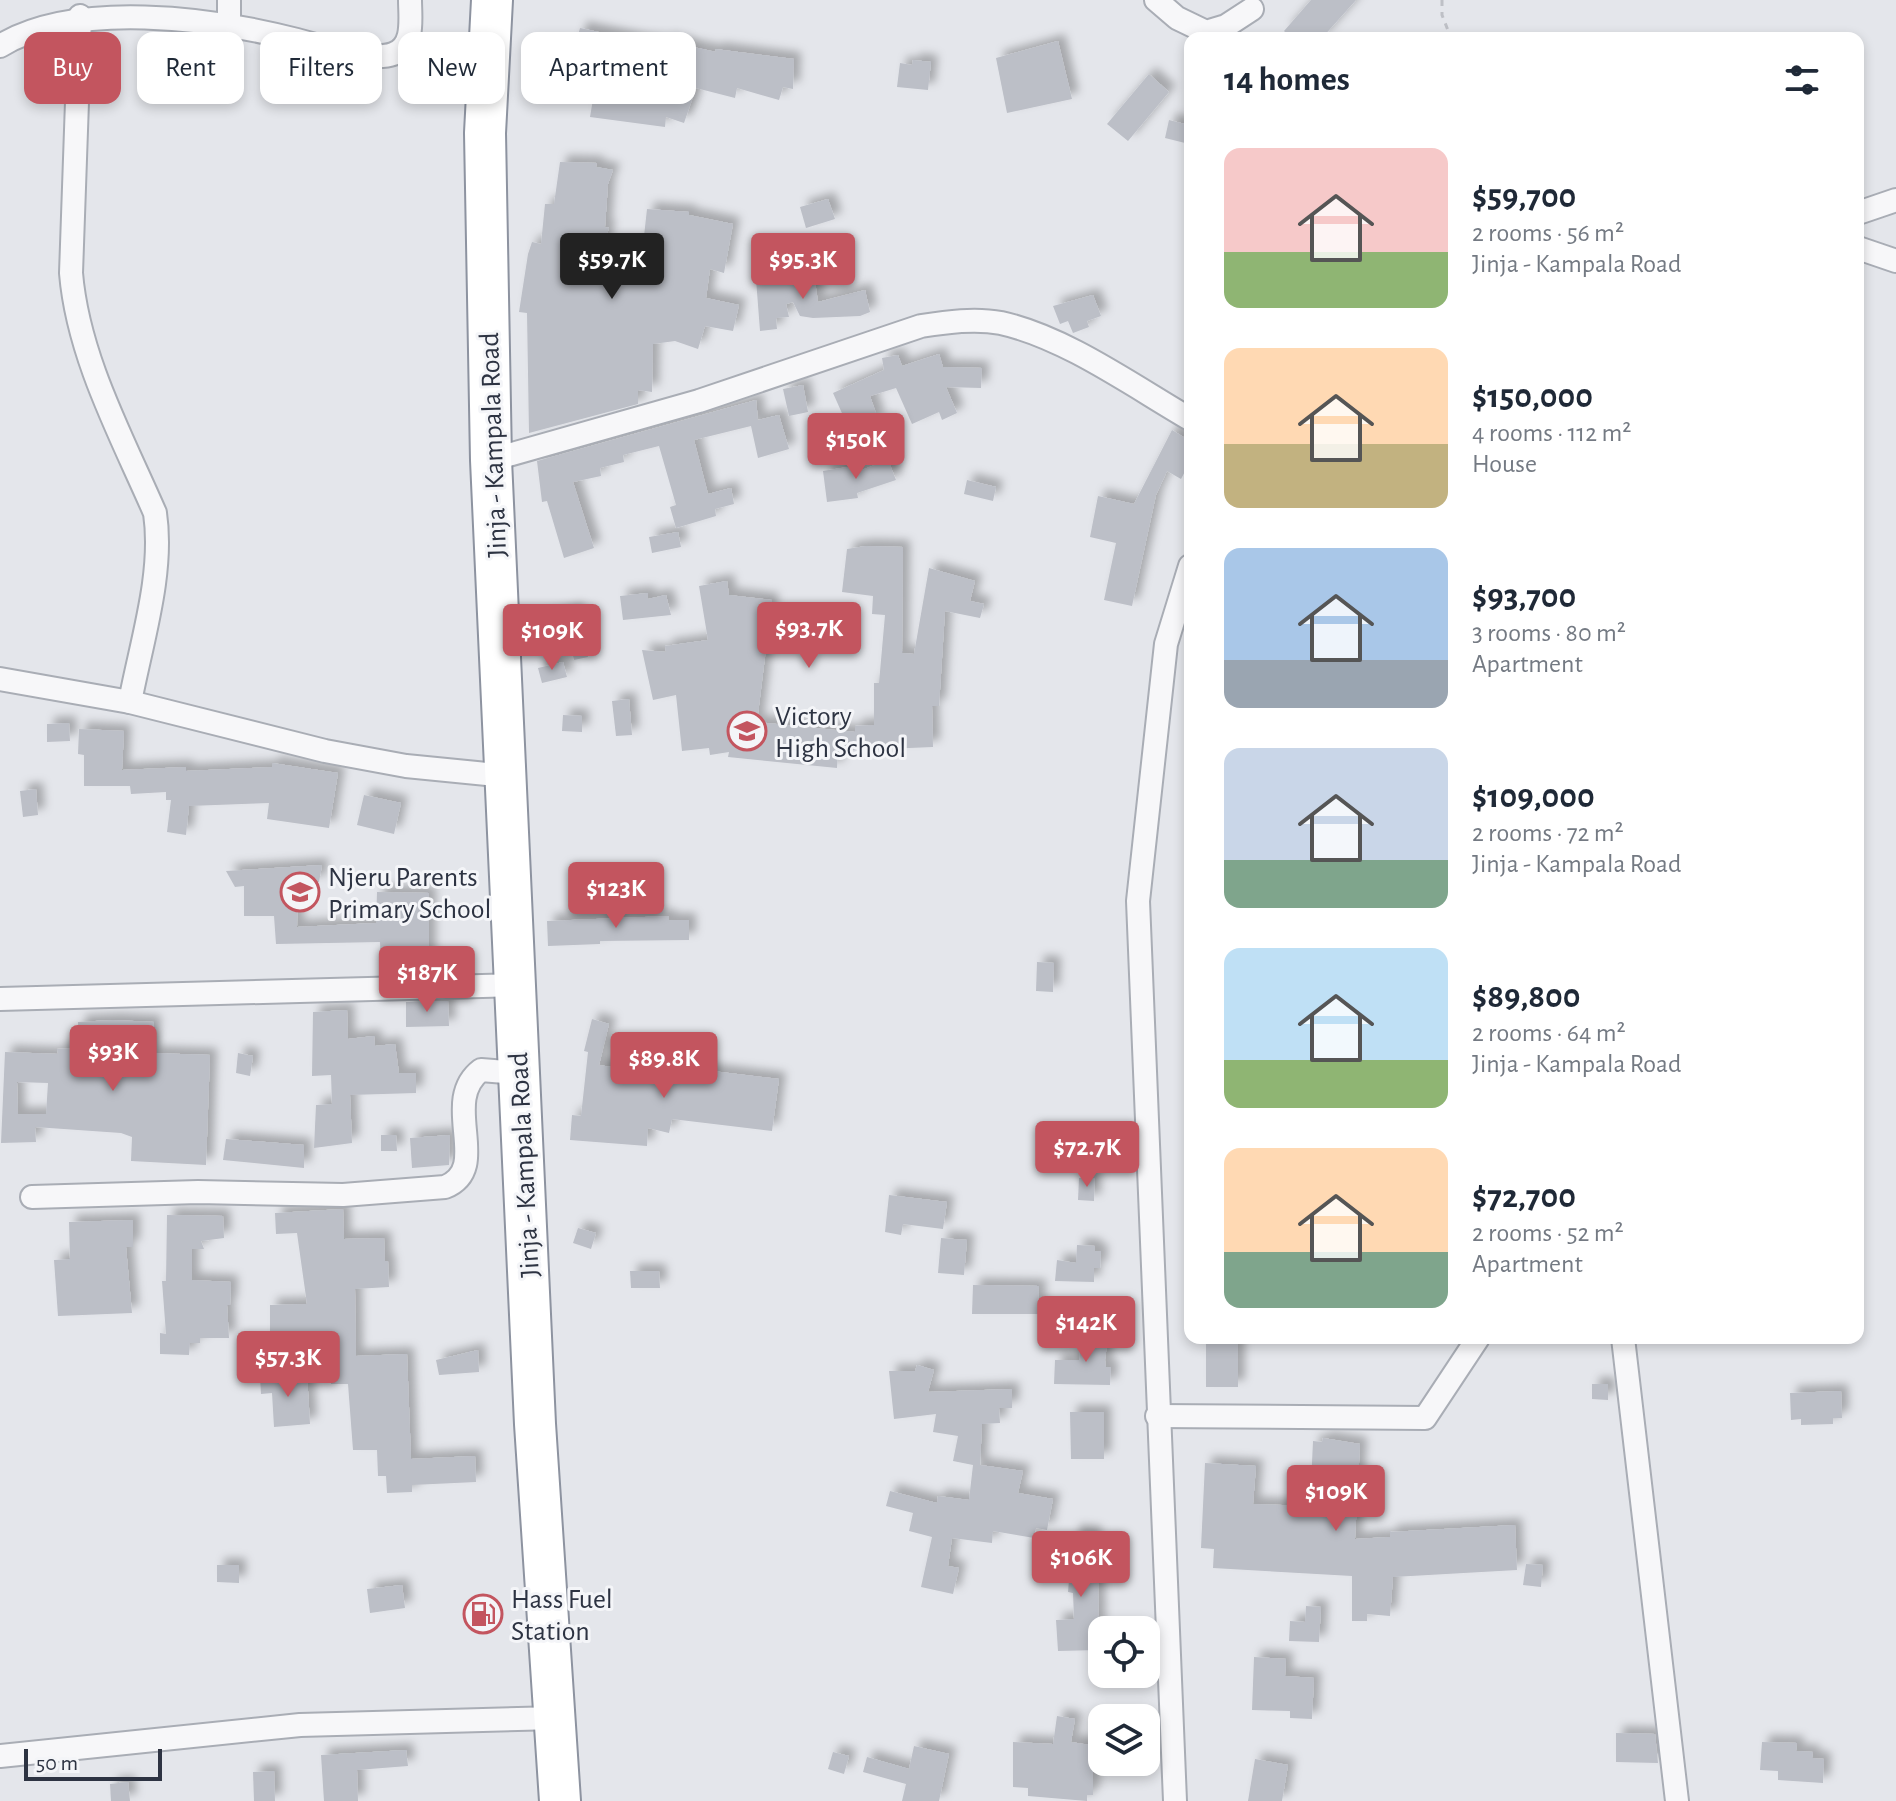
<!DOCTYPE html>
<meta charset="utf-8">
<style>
:root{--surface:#fff;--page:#f2f2f3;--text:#1f2937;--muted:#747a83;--accent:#c3555f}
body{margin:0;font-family:"Alegreya Sans",sans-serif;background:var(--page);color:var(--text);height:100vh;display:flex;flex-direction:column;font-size:30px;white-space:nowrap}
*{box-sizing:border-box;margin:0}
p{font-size:26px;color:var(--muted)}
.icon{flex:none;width:44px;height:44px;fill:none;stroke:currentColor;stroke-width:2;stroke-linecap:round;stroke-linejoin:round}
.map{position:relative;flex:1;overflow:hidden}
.panel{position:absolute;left:1184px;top:32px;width:680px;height:1312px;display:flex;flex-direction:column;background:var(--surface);border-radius:16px;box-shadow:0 4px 12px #0003}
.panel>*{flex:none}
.top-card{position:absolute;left:24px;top:32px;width:760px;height:72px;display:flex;gap:16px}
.controls{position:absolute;left:1088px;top:1616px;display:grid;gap:16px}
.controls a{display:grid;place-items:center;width:72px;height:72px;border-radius:16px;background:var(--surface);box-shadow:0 4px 12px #0003;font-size:40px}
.scale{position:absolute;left:24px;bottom:20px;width:138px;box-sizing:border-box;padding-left:8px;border:4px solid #2d3342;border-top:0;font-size:22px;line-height:28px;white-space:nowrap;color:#2d3342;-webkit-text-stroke:6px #f4f5f8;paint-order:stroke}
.price{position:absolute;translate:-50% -68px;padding:0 18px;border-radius:8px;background:var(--accent);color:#fff;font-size:26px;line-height:52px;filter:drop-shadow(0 2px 4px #0008)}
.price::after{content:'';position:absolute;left:50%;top:48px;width:24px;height:18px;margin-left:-12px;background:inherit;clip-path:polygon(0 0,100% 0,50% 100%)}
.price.on{background:#222;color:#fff}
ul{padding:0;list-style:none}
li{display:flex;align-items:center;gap:24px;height:200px;padding:0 40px}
li span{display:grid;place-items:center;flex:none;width:224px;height:160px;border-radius:16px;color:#555}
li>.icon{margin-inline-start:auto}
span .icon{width:96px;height:96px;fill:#fffc;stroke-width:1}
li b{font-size:34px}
h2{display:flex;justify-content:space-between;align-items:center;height:96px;padding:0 40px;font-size:34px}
.tag{padding:0 28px;border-radius:16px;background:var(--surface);box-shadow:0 4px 12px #0003;font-size:28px;line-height:72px}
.tag.on{background:var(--accent);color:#fff}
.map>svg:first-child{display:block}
</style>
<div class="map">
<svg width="1896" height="1801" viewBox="0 0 1896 1801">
<defs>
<filter id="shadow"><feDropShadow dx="7" dy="-7" stdDeviation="4" flood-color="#0004"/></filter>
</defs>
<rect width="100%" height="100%" fill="#e4e6eb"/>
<g fill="#bcbfc7" fill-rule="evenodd" filter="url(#shadow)">
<polygon points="1311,0 1356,0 1322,38 1291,38 1284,31"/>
<polygon points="580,28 641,41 665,44 666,41 716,52 715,49 794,59 793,89 783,87 779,100 737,88 735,98 696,88 684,123 666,117 665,127 590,117 595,87 565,82"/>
<polygon points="1058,41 1072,99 1007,113 996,58"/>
<polygon points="913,60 931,62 928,90 897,87 900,63 912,65"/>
<polygon points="1149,74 1169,92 1128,141 1107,124"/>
<polygon points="1169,120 1189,125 1185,143 1165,138"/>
<polygon points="560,162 597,163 596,167 613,170 608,184 605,227 609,228 600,257 612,261 611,264 640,272 647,209 689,212 689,215 733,224 724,273 710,269 706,298 739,305 733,331 705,326 698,349 675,341 653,344 652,392 638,390 638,404 529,433 527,313 519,312 528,254 532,242 541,244 545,204 554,204"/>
<polygon points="828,199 835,219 806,228 800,207"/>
<polygon points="814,274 818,302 865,290 870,312 860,316 813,318 800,316 793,302 786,304 789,317 776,318 777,329 760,331 756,279"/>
<polygon points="1093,295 1101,316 1087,321 1089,327 1073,333 1068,321 1060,324 1053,306"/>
<polygon points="939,354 943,367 982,368 981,388 946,387 957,413 942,420 939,412 912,424 896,388 870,396 878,419 849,429 833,393 884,370 882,358 898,355 902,366"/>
<polygon points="803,385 808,412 789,416 783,389"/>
<polygon points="756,400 758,420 779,415 789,449 758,458 751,426 694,440 708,494 731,488 734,504 715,509 716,516 676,528 670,507 676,505 659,446 623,455 624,462 600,468 601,476 573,482 594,548 564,558 547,501 542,502 537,461"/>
<polygon points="1172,430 1190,441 1190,462 1181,479 1167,471 1156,495 1132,606 1104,600 1116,543 1090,537 1098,496 1134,504"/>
<polygon points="888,460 896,480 857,493 858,498 827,502 823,471 854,466 854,473"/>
<polygon points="967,480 996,487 993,501 964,494"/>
<polygon points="678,532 681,547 652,553 649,537"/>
<polygon points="866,546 903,547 902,653 914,654 929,568 975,581 970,601 984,604 980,618 945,611 939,706 932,706 933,747 838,751 837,768 728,757 729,752 710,755 709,748 682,751 676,695 653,700 642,650 666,652 665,646 708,640 699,586 727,581 729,595 772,600 757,722 855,732 855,726 874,725 874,683 879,683 885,615 872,614 873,596 842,592 847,549"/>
<polygon points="648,593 648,599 666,595 671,615 623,620 620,596"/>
<polygon points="576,609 580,625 534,631 532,621"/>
<polygon points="570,643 585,644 588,657 574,660"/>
<polygon points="563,662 567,677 542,683 538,668"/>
<polygon points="629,699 632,735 616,736 612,701"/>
<polygon points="563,715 582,716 582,732 562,731"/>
<polygon points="69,723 70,741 47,742 47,724"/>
<polygon points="79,729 124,731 122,770 186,767 186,771 272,767 272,763 338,773 329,828 267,819 269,803 189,806 186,835 167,832 171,800 166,800 166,792 131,794 130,786 84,786 84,755 78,754"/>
<polygon points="36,789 38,815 23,817 20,791"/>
<polygon points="364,795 401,803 394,834 357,825"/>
<polygon points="322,865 319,882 298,883 297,927 376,923 377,892 429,893 429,960 381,963 380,942 276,944 274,916 244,916 244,886 235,887 226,871"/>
<polygon points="669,916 669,920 689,920 689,940 600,941 600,944 548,946 547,921"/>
<polygon points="1037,962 1054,963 1053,992 1036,991"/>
<polygon points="448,1001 449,1026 406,1027 406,1002"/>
<polygon points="347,1010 348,1039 374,1036 375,1046 395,1044 399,1073 416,1073 416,1093 350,1095 352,1143 314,1148 316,1105 332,1104 331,1075 312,1076 313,1012"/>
<polygon points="592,1019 609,1024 599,1065 667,1076 695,1077 696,1069 779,1079 772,1131 672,1119 669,1133 648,1128 647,1146 570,1140 572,1115 581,1116 588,1052 584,1051"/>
<path d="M113 1020 154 1022 152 1053 210 1055 206 1165 131 1161 132 1137 121 1133 35 1127 36 1142 1 1143 5 1052 58 1054 57 1049 79 1048 78 1022ZM17 1082 48 1083 46 1114H18Z"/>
<polygon points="238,1053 253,1056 250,1076 236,1073"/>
<polygon points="381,1135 396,1135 397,1151 381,1151"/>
<polygon points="450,1135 449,1165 412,1168 410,1138"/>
<polygon points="226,1139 304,1145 304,1168 223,1160"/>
<polygon points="1079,1178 1095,1178 1094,1201 1078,1200"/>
<polygon points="889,1195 947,1202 943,1229 903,1224 901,1235 885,1232"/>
<polygon points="343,1209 344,1239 384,1238 385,1261 388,1261 389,1287 355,1289 356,1356 407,1354 411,1459 475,1456 476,1482 412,1485 412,1492 387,1493 386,1476 378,1476 377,1450 353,1450 348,1384 331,1384 329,1332 296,1333 296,1342 270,1342 270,1305 307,1304 297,1233 276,1234 275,1213"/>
<polygon points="167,1215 223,1216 224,1238 201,1241 204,1249 192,1249 192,1280 231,1282 230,1305 227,1305 229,1338 200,1338 200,1343 190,1343 189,1355 160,1354 160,1333 166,1334 162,1281 166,1281"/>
<polygon points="133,1220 133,1247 126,1247 132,1313 58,1316 54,1260 70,1259 69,1222"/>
<polygon points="578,1228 596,1233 591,1249 573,1243"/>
<polygon points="941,1238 967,1240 964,1275 938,1273"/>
<polygon points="1077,1245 1095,1246 1095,1251 1101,1251 1100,1268 1094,1268 1094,1282 1055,1281 1057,1260 1076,1263"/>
<polygon points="630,1271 659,1271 660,1288 631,1288"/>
<polygon points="973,1285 1039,1286 1038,1314 972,1314"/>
<polygon points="1082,1333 1108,1336 1105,1360 1106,1367 1111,1367 1110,1385 1054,1384 1055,1360 1079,1360"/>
<rect x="1206" y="1338" width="32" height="49"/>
<polygon points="478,1350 479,1372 439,1375 436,1360"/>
<polygon points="917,1365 934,1370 928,1392 1012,1389 1012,1408 999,1408 1000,1423 982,1424 980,1465 1023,1471 1018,1493 1053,1499 1047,1530 1036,1528 1034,1538 993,1531 992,1543 952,1538 948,1566 959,1568 953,1594 921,1587 932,1537 909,1531 913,1513 886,1506 890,1491 937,1503 938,1496 969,1500 973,1465 953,1461 958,1436 933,1432 936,1414 894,1419 889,1371 915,1371"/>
<polygon points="307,1374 310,1424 274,1427 272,1393 261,1394 260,1376"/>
<polygon points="1592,1384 1608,1384 1608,1400 1592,1399"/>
<polygon points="1841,1391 1842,1418 1833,1418 1833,1424 1801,1425 1801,1419 1791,1420 1790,1393"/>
<polygon points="1070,1412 1104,1412 1104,1459 1071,1459"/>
<polygon points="1323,1438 1360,1444 1355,1539 1390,1537 1390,1532 1515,1525 1517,1570 1393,1577 1390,1616 1367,1614 1367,1621 1352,1621 1352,1576 1213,1568 1214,1549 1201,1548 1205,1463 1256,1466 1253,1504 1310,1506 1313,1441 1322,1442"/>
<polygon points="1073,1531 1095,1533 1091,1578 1098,1578 1099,1650 1058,1651 1056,1620 1074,1619 1073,1593 1068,1592"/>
<polygon points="1526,1564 1543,1565 1541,1587 1523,1585"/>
<polygon points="217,1565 239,1565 239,1583 217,1582"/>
<polygon points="402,1585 405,1608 370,1613 367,1589"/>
<polygon points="1306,1606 1321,1607 1319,1642 1289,1641 1290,1621 1305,1622"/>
<polygon points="1254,1657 1286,1659 1285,1676 1314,1678 1312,1719 1290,1718 1290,1711 1252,1710"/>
<polygon points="1057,1716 1075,1719 1071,1742 1102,1747 1102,1768 1093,1766 1093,1795 1087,1795 1087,1801 1028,1796 1028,1788 1013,1787 1013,1742 1053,1744"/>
<polygon points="1616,1733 1655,1734 1658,1763 1616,1762"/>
<polygon points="1762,1742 1797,1743 1796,1751 1813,1752 1812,1758 1824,1759 1823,1783 1778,1780 1778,1771 1760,1770"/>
<polygon points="914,1746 949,1754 939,1801 902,1801 906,1784 863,1772 867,1757 909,1769"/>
<polygon points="406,1750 408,1766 357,1770 358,1801 324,1801 321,1755"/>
<polygon points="833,1752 849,1756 844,1774 828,1769"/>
<polygon points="1255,1759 1288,1765 1282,1801 1248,1801"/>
<polygon points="274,1771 275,1801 254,1801 253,1772"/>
<polygon points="128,1782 130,1801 111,1801 110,1784"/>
</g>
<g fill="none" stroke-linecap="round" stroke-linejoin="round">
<defs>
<g id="street">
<polyline points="229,0 229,23"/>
<polyline points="1156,0 1177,18 1206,32 1226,26 1252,9"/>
<path d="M0 46C75 0 212 18 297 40 319 46 372 62 393 54 415 47 410 18 410 0"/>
<polyline points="1858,213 1896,200"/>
<polyline points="1858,248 1896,261"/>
<path d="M491 460 699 401 921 326C947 322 975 318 1001 323 1065 337 1133 386 1190 419"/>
<path d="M0 679 130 702C141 643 164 574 155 513 122 437 78 357 71 273L80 16"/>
<polyline points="130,702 325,751 406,766 507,776"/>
<polyline points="0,999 517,985"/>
<path d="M32 1197 198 1192 343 1195 445 1187C493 1168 439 1102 481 1070L518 1073"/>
<polyline points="1623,1338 1677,1801"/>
<polyline points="1157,1416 1425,1418 1478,1338"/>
<polyline points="0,1756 300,1725 557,1718"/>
<polyline points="1175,1801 1138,901 1166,644 1190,566"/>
</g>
<polyline id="highway" points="492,0 485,133 491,460 535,1424 560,1801"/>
</defs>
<use href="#street" stroke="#a9adb5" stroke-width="26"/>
<use href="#highway" stroke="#8d93a0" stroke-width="44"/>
<polyline stroke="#bec0c6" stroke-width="3" stroke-dasharray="6 6" stroke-linecap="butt" points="1442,0 1442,15 1451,38"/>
<use href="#street" stroke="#f7f7f9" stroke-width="22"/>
<use href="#highway" stroke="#fff" stroke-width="40"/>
</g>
<defs>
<symbol id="school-ring" viewBox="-11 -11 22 22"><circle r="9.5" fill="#f4f5f8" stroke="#c3555f" stroke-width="1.5"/><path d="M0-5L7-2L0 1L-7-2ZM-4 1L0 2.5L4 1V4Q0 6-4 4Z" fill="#c3555f"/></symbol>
<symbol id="fuel-ring" viewBox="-11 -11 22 22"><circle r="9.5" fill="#f4f5f8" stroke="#c3555f" stroke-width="1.5"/><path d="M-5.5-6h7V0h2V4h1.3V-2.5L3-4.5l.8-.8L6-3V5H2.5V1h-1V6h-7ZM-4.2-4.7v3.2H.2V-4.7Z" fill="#c3555f"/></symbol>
</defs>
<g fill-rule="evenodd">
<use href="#school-ring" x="725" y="709" width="44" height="44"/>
<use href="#school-ring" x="278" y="870" width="44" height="44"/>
<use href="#fuel-ring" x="461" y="1592" width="44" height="44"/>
</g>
<g text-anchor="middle" stroke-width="6" stroke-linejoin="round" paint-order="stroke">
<g font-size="28" fill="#2d3342" stroke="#f4f5f8">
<text transform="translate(492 445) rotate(-92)" y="10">Jinja - Kampala Road</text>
<text transform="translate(523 1165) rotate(-93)" y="10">Jinja - Kampala Road</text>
</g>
<g font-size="28" fill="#2d3342" stroke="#f4f5f8" text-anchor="start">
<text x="775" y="725">Victory<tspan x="775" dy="32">High School</tspan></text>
<text x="328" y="886">Njeru Parents<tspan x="328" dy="32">Primary School</tspan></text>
<text x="511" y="1608">Hass Fuel<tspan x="511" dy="32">Station</tspan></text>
</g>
</g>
</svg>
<div class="controls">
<a><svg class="icon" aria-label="locate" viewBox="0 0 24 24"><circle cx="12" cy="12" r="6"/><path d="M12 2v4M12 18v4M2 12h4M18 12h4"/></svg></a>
<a><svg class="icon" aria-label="layers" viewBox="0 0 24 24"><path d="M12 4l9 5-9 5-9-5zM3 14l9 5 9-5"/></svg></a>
</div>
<div class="scale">50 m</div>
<b class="price on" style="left:612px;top:301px">$59.7K</b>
<b class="price" style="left:803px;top:301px">$95.3K</b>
<b class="price" style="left:856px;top:481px">$150K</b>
<b class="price" style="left:809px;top:670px">$93.7K</b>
<b class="price" style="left:552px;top:672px">$109K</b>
<b class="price" style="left:616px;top:930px">$123K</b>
<b class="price" style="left:427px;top:1014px">$187K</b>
<b class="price" style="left:113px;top:1093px">$93K</b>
<b class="price" style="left:664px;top:1100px">$89.8K</b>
<b class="price" style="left:1087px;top:1189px">$72.7K</b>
<b class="price" style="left:1086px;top:1364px">$142K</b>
<b class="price" style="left:288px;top:1399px">$57.3K</b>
<b class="price" style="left:1336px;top:1533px">$109K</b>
<b class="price" style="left:1081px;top:1599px">$106K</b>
<div class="top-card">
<a class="tag on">Buy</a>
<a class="tag">Rent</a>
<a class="tag">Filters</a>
<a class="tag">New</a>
<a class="tag">Apartment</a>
</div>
<section class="panel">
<h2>14 homes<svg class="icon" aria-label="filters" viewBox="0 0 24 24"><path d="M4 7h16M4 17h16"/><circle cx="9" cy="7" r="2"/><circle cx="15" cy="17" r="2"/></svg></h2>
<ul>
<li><span style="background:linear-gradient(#f6c9c9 65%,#8fb573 0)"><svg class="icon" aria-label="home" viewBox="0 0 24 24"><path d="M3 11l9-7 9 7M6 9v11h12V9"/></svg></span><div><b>$59,700</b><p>2 rooms · 56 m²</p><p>Jinja - Kampala Road</p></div></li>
<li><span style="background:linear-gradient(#ffd9b3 60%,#c2b280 0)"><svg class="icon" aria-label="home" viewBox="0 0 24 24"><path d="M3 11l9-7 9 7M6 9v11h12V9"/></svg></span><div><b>$150,000</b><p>4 rooms · 112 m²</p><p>House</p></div></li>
<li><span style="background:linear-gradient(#a9c7e8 70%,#9aa5b1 0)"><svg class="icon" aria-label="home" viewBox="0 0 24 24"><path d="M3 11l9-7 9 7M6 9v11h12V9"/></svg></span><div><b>$93,700</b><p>3 rooms · 80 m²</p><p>Apartment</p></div></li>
<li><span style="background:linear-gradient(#c9d6e8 70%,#7fa58c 0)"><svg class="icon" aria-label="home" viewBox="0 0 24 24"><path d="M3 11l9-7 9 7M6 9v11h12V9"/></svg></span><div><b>$109,000</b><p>2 rooms · 72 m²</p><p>Jinja - Kampala Road</p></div></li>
<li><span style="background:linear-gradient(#bfe0f5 70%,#8fb573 0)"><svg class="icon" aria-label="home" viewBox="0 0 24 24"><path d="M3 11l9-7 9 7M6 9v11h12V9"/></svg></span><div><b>$89,800</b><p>2 rooms · 64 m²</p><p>Jinja - Kampala Road</p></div></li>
<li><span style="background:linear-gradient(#ffd9b3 65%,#7fa58c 0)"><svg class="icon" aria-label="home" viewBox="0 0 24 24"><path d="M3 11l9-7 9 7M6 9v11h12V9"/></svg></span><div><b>$72,700</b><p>2 rooms · 52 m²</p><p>Apartment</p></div></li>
</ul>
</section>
</div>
